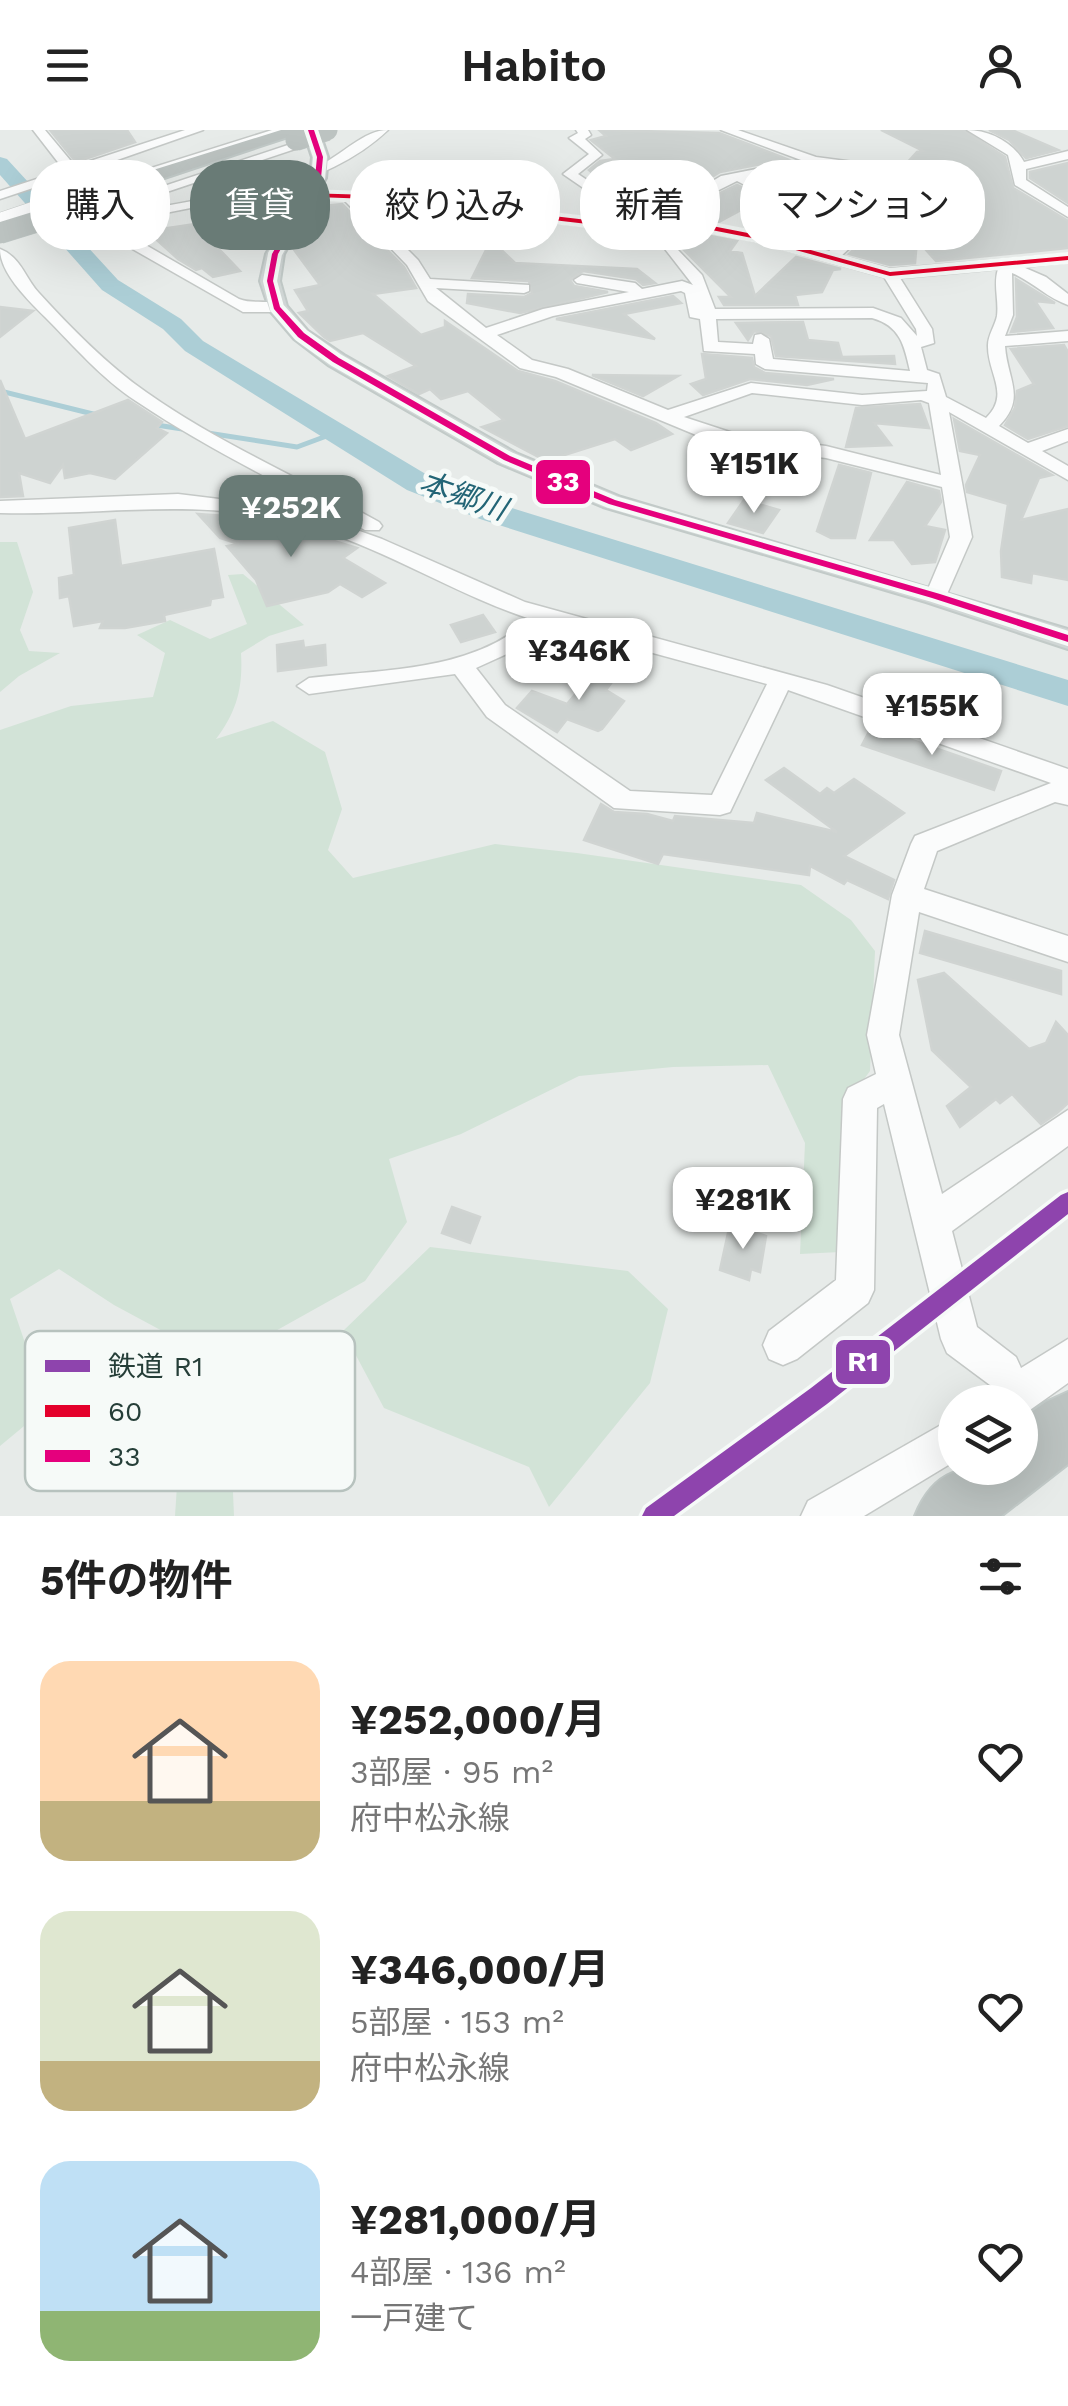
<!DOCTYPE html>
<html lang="ja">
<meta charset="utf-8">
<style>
:root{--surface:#fff;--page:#f2f2f2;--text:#222;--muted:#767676;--accent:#697b76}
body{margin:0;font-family:"Work Sans","Noto Sans JP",sans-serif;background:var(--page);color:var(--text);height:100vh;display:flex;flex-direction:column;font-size:38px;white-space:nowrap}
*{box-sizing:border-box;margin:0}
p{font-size:32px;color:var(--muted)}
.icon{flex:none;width:55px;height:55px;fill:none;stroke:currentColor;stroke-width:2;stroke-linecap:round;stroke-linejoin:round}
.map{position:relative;height:1386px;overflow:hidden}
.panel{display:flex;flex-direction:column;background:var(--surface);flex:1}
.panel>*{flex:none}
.hud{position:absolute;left:30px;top:30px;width:1010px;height:90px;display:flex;gap:20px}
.fabs{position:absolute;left:938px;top:1255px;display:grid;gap:20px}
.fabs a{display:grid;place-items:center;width:100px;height:100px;border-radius:50%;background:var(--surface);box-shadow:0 10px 40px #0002;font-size:50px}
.price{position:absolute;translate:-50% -85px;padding:0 22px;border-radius:20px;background:#fff;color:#222;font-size:32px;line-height:65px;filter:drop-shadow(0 2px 5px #0008)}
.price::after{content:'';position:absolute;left:50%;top:60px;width:30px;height:22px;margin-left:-15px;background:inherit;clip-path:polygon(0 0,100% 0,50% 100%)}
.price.current{background:var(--accent);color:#fff}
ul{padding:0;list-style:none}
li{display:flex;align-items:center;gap:30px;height:250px;padding:0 40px}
li span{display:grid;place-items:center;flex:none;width:280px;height:200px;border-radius:30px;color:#555}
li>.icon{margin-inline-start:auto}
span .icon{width:120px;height:120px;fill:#fffc;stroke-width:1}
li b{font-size:42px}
h2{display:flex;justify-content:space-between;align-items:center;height:120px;padding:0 40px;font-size:42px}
.chip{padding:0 35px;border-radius:40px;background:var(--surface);box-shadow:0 10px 40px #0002;font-size:35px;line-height:90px}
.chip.current{background:var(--accent);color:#fff}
header{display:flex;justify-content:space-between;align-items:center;height:130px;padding:0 40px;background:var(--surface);font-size:45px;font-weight:600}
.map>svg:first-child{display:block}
</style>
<header><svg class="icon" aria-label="menu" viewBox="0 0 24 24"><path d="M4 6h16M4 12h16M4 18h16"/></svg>Habito<svg class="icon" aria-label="person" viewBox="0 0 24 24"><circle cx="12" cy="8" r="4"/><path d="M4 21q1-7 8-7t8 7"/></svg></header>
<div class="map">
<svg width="1068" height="1386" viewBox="0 0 1068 1386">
<rect width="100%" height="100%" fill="#e7ebe9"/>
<g fill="#d2e3d7">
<polygon points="0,412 17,412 33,462 20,500 29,521 60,523 19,546 0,562"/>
<path d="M243 444 304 495 269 506 241 523C243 558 237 581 216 609L273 591 325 622 342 679 328 720 353 748 495 714 577 723 801 755 851 790 875 821 870 941 841 980 840 1122 800 1124 805 1013 768 935 673 937 579 946 461 1004 389 1029 407 1092 365 1151 220 1232 114 1175 59 1139 10 1169 47 1277 0 1316V600L71 576 153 567 165 523 137 505 170 490 210 509 247 494 228 445Z"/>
<polygon points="430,1117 628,1141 668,1179 650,1253 549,1377 529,1337 384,1278 343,1201"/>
<polygon points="229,1269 234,1386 175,1386 182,1280"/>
</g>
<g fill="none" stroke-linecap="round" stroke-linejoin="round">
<g stroke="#acced6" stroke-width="5">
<polyline points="0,261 97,285"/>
<polyline points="150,294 297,317 332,304"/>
</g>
<polygon fill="#acced6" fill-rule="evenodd" points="0,27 7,29 118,150 181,189 203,211 429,346 502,375 1068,550 1068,576 480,389 407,360 185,221 163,199 102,160 0,45"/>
</g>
<g fill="#ced3d1" stroke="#d0d4d2" stroke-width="2.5">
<polygon points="50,0 127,0 135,12 76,32"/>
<polygon points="599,0 719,3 787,29 720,42 669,73 602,51 589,40 600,31 615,29 591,10 606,6"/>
<polygon points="881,0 963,0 1005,27 1013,58 1068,91 1068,118 936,131 917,110 915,133 890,135 849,124 877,98 916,82 923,67 901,50 942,55 936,62 948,69 964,64 971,49 968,43 905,35 917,22 923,21"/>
<polygon points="989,0 1012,0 1058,20 1026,28 1009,10"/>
<polygon points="1068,33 1068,73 1030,48 1030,42"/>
<polygon points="816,39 840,44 781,59 762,50"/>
<polygon points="737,55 775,73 808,81 844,80 886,69 889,63 900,70 862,86 827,118 810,114 818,106 801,102 823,85 756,72 717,93 717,82 698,74"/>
<polygon points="342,74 404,137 416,158 373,164 421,205 445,197 445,191 518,241 555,251 656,293 672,304 631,320 615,309 546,331 482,297 504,290 468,261 441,269 430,259 419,264 388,246 416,236 363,203 330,211 324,207 299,183 308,181 295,160 320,155 292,117 314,77"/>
<polygon points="415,87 429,95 440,93 465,98 473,87 504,91 495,105 411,118 387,94"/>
<polygon points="222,90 252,109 217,117 240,141 213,147 202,138 196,140 178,129 147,101"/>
<polygon points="674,99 737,111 730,121 742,123 755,166 796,127 841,139 833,140 822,162 795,165 798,175 724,175 719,167 731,167 669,105"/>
<polygon points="491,110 515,133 637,139 655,153 643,155 636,149 583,141 570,150 574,156 608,162 520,183 467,173 468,164 524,167 532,163 529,151 472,148"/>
<polygon points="1016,149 1055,173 1035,171 1053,198 1011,202 1017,187"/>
<polygon points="673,166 681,173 624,184 655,209 556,189"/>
<polygon points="0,177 33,181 0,207"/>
<polygon points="803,192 808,210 838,213 842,227 894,226 895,234 776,226 771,206 754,201 748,210 736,193"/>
<polygon points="1064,215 1068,222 1068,296 1028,309 1005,295 1015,278 1017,261 1034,254 1011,219"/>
<polygon points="702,224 752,228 754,237 765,243 834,249 807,255 750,249 703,265 691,254 706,249"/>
<polygon points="592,245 678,246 643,266"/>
<polygon points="0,250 25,309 128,270 162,292 157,298 167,303 115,349 90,343 65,348 63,335 50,353 19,343 23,366 0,367"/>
<polygon points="920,274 929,298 874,293 891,315 846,317 856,278"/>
<polygon points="954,289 1052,345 1039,348 1021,390 1068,379 1068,450 1032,443 1031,453 1002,447 1001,421 1008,374 967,362 966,355 980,325 960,321"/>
<polygon points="839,335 871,343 855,408 831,408 817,401"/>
<polygon points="907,352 939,361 941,372 925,396 945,400 935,432 912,434 894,410 870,410"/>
<polygon points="744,370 779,380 763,403 728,393"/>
<polygon points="198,384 240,387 261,394 265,390 357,418 343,428 385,453 362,467 340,454 328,462 267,476 256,450 227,416 239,414 220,408"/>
<polygon points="115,390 121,436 214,419 223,467 211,469 210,475 164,485 165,491 125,498 100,498 103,491 74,496 69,466 60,468 59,448 74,445 69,398"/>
<polygon points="483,485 495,502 461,512 451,495"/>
<polygon points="303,511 304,518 325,515 326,535 278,541 277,515"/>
<polygon points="604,530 623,537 606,560 624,571 602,599 598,601 567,589 557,602 517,578 532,561 567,574"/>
<polygon points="872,596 1001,641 994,660 862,615"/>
<polygon points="784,638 820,664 827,658 834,663 854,649 904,683 844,726 894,750 888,769 847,750 844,754 810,736 809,745 663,724 658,734 584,710 601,674 614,682 647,684 673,691 675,686 754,693 757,683 837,702 766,650"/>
<polygon points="925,801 1061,841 1061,864 920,823"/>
<polygon points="944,843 1029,919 1046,913 1056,892 1068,905 1068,973 1057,983 1041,994 1012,964 1000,973 996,969 960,997 947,976 971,957 932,920 918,850"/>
<polygon points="452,1077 480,1087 470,1113 442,1103"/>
<polygon points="730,1094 766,1106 760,1142 751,1139 749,1150 720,1140"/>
</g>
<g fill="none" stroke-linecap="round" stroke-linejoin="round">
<defs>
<g id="minor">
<path d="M33 0H45L75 36 185 0H203L80 43 114 85C184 72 254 64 320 35 342 25 364 0 388 0 355 31 316 47 273 60L371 63 596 89 627 88 563 44 589 24 569 8 578 3 576 0H588L591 5 585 9 602 25 578 44 644 88 676 87 828 122 865 89 902 74 905 69 886 57 885 65C820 86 797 82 737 51L689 75 714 84V90H704L671 76 721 46 801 30 721 0H738L816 27 968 47 961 62 947 65 940 61 954 53 816 35 751 48 781 63C828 51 881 27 919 68L913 80 875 95 841 126 890 139 1068 124V132L1023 137 1046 147 1068 164V175C1047 168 1033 152 1012 143L1013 185 1005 206 1068 201V211L1005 216C1007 249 1027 268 999 296L1028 313 1068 299V311L1042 321 1068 336V350L949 282 972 407 944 471H928L925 466 950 407 942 357 826 328 739 317 701 307 556 247 520 238 428 171 407 135 344 70 246 67 120 92 132 107 239 169C253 175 273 168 285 177L277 182H243L122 113 69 46 0 69V61L64 40ZM855 52 873 60 822 73 793 68ZM359 71 596 97 638 96 665 119 693 155 682 151 642 159 635 153 582 145 574 150 577 153 629 162 543 179 486 198 436 158 524 163 529 161V155L430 149 418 130ZM676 95 751 110 884 147 916 199 917 206 901 188 873 178 715 179 702 145 655 96ZM998 139C993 155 999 169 997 186 995 196 988 205 988 215 987 243 1011 264 986 288L946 267 939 244 927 240 921 217 934 213 932 199 900 148ZM681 161 685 163 690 187 700 189 704 221 755 224 756 234 765 239 928 253 927 261 862 265 751 253 668 280 568 239 532 230 497 205 553 186ZM872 188C900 196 904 214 910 241L773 229 769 209 761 204 755 205 753 214 718 212 716 189ZM752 263 862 275 921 270 929 273 941 345 826 316 739 305 684 287Z"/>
<polygon points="272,0 291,0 106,59 94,56"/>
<path d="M967 0C989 0 1013 12 1024 32L1068 21V29L1026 39V50L1068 77V87L1015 55 1008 25Z"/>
<polygon points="300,11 310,14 125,76 113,73"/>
<path d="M0 119C21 127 25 148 39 163 71 198 107 235 146 262 218 313 302 349 379 392L382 396 379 400H365C288 357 209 320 136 271 102 249 74 216 45 187 28 170 0 143 0 119Z"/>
<path d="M178 364 260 374 323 388 382 409 525 472 827 555 1068 639V675L1055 672 937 721 924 759 1068 806V832L919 782 899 905 942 1064 1068 980V1016L952 1101 977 1197 1016 1227 1021 1238 1068 1209V1253L1020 1287V1272H988L994 1258 947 1223 941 1209 884 974 877 978 874 1160 868 1173 797 1229 783 1235 769 1229 763 1215 769 1201 836 1150 843 969 848 958 876 944 867 905 892 765 911 714 915 706 1051 653 788 560 730 682 720 685 614 678 487 587 455 544 309 564 297 556 309 548C383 539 472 542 530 489 452 463 383 417 304 395 197 366 107 386 0 383V371ZM550 495 767 554 712 665 630 661 505 575 476 538 533 512Z"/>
<polygon points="955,1287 955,1331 864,1386 801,1386 808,1371"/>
</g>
<polygon id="major" points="303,0 319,0 328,27 326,48 284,124 280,151 287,176 308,201 344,225 516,323 621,367 1068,499 1068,519 926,472 603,377 498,333 328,235 294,209 270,181 260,151 266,124 310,48 312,27"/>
<g id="highway">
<polygon points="281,0 309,0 113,65 106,67 96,61 99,57"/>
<path d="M1068 1262V1334L1001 1386H915C937 1332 969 1338 1020 1338V1290L1046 1272Z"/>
</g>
</defs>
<use href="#minor" stroke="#c4c8c6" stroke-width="3"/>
<use href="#major" stroke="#c2cac8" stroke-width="4"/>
<use href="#highway" stroke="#c2cac8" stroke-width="4"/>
<use href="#minor" fill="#fbfcfc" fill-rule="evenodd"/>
<use href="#major" fill="#d0d6d5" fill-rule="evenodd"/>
<use href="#highway" fill="#bcc3c1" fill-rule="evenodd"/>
<defs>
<polyline id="minor-bridge" points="0,90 101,56"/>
<g id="highway-bridge">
<polyline points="296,10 327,0"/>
<polyline points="0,103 113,68"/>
</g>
</defs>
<use href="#minor-bridge" stroke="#c4c8c6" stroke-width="15" stroke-linecap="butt"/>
<use href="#highway-bridge" stroke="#c2cac8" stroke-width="22" stroke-linecap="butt"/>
<use href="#minor-bridge" stroke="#fbfcfc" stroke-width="14"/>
<use href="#highway-bridge" stroke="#bcc3c1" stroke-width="21"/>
<defs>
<polygon id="bus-1" points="238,61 371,65 596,91 676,89 753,104 890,142 1068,126 1068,130 890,146 752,108 676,93 596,95 371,69 236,64"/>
<polygon id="bus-2" points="308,0 314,0 323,27 321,48 278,124 273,151 280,177 304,203 339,228 510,326 615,370 940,464 1068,505 1068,512 932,468 609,374 504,330 333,232 298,207 274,179 267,151 272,124 315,48 317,27"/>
</defs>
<use href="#bus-1" stroke="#f6faf8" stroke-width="8"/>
<use href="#bus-2" stroke="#f6faf8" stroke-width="8"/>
<use href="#bus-1" fill="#e4002b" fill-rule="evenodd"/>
<use href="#bus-2" fill="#e5007d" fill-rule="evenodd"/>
<defs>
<polygon id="rail-1" points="1068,1062 1068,1084 827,1274 674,1386 642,1386 646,1378 811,1258 1061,1065"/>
</defs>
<use href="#rail-1" stroke="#f6faf8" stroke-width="7"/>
<use href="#rail-1" fill="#8e44ad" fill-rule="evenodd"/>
</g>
<g text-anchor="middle" stroke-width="10" stroke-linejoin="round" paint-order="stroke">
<g font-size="30" font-style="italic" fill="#236576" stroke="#f6faf8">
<text transform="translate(463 366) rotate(19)" y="10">本郷川</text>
</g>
</g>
<rect x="25" y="1201" width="330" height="160" rx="15" fill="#f6faf8" stroke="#b7c2be" stroke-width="2.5"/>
<rect x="45" y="1230" width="45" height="12" fill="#8e44ad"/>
<rect x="45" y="1275" width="45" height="12" fill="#e4002b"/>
<rect x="45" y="1320" width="45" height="12" fill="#e5007d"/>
<g font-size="28" fill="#253e38">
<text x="108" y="1246">鉄道 R1</text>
<text x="108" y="1291">60</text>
<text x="108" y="1336">33</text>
</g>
<g stroke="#f6faf8" stroke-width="4">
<rect x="534" y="328" width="58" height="48" rx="10" fill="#e5007d"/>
<rect x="834" y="1208" width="58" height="48" rx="10" fill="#8e44ad"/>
</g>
<g font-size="28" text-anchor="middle" font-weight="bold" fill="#fff">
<text x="563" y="361">33</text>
<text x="863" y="1241">R1</text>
</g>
</svg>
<div class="fabs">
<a><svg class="icon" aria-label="layers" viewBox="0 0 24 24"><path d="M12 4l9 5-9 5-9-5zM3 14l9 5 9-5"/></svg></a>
</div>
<b class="price" style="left:754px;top:386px">¥151K</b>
<b class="price current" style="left:291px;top:430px">¥252K</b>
<b class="price" style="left:579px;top:573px">¥346K</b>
<b class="price" style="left:932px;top:628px">¥155K</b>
<b class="price" style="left:743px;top:1122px">¥281K</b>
<div class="hud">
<a class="chip">購入</a>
<a class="chip current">賃貸</a>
<a class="chip">絞り込み</a>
<a class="chip">新着</a>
<a class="chip">マンション</a>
</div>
</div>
<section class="panel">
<h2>5件の物件<svg class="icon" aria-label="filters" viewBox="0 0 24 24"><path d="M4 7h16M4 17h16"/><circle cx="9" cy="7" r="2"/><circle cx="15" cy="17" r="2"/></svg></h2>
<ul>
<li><span style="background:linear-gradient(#ffd9b3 70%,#c2b280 0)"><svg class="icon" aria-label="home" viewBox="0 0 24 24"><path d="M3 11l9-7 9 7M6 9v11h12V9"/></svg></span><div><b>¥252,000/月</b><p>3部屋 · 95 m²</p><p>府中松永線</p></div><svg class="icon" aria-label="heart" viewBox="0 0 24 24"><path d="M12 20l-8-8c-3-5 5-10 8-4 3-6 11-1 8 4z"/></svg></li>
<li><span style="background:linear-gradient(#dfe7d0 75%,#c2b280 0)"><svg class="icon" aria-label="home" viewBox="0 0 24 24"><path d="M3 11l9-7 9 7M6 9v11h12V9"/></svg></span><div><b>¥346,000/月</b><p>5部屋 · 153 m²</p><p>府中松永線</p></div><svg class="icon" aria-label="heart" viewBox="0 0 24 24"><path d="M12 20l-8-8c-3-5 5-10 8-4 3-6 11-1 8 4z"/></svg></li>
<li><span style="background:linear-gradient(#bfe0f5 75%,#8fb573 0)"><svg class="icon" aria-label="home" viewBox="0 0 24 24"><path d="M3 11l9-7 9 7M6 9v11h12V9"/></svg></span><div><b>¥281,000/月</b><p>4部屋 · 136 m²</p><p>一戸建て</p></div><svg class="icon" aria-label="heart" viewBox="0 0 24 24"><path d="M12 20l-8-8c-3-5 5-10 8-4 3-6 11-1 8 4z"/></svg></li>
</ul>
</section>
